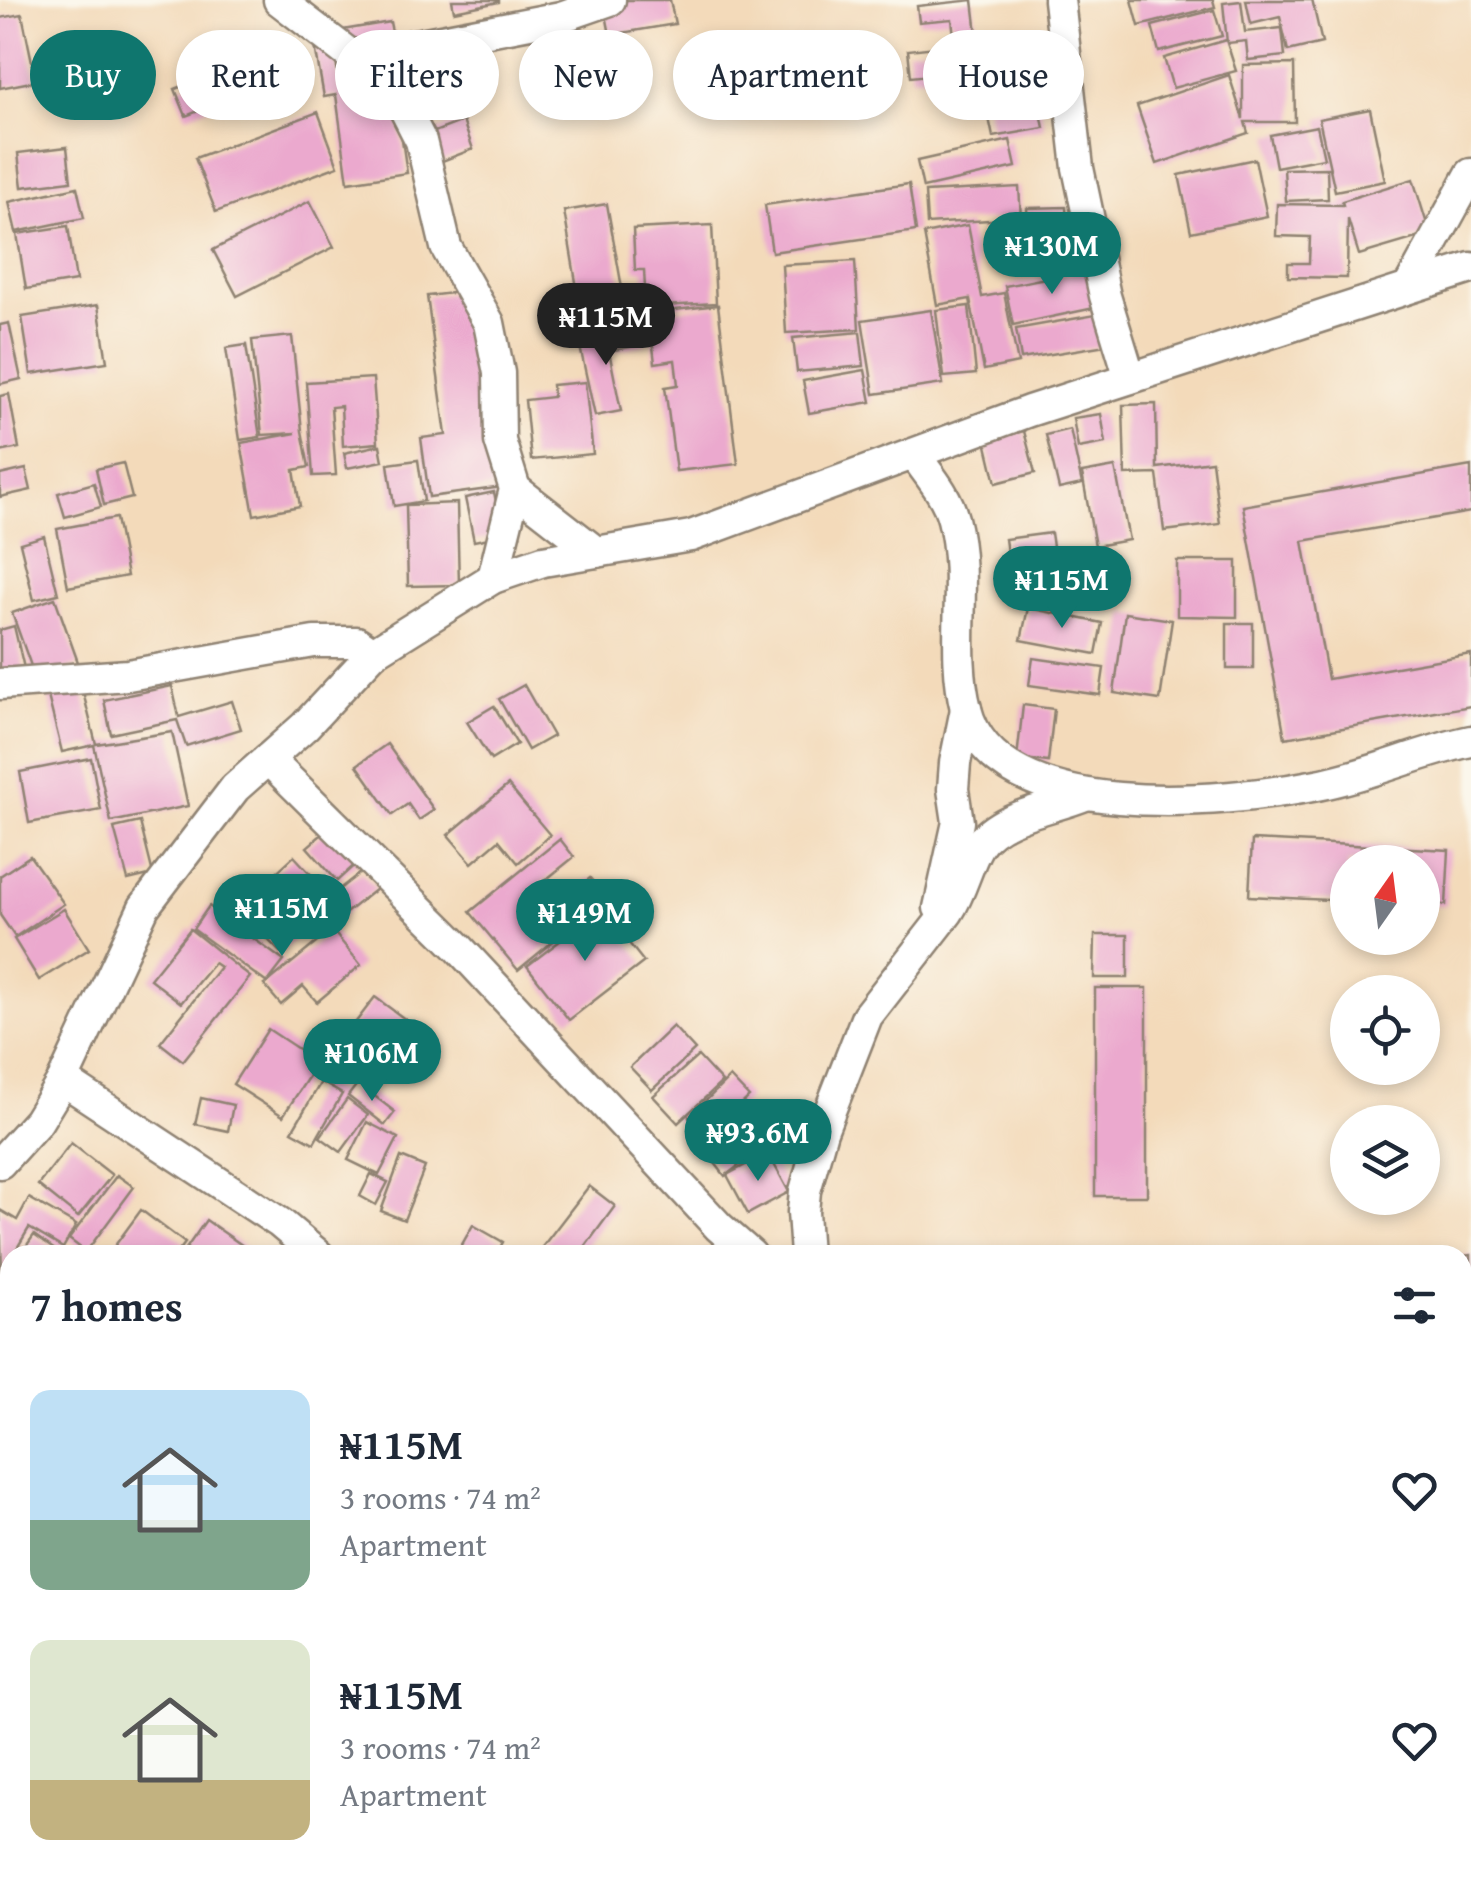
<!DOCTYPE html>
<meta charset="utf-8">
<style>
:root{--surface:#fff;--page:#f6f6f7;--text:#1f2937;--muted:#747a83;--accent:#0f766e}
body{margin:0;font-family:"Gentium Book Plus",serif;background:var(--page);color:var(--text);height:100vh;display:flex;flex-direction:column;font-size:38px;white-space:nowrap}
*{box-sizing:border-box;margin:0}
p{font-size:32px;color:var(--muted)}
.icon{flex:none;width:55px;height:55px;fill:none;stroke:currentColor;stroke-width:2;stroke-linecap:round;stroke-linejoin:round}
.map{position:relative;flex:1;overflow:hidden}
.sheet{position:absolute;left:0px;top:1245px;width:1472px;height:642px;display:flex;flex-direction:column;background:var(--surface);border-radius:30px 30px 0 0;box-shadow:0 5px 15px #0003}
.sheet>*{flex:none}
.banner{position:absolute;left:30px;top:30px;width:1412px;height:90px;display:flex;gap:20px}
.needle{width:65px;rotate:14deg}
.controls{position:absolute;left:1330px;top:845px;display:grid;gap:20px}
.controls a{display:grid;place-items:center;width:110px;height:110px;border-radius:50%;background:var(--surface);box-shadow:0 5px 15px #0003;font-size:50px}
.price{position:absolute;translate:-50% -85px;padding:0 22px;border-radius:35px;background:var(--accent);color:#fff;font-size:32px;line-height:65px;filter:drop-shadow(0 2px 5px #0008)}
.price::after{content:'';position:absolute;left:50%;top:60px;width:30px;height:22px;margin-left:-15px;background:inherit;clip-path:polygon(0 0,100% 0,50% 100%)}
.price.current{background:#222;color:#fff}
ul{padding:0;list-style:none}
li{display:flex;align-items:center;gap:30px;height:250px;padding:0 30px}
li span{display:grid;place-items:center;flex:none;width:280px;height:200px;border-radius:20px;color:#555}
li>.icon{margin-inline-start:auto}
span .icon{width:120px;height:120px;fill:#fffc;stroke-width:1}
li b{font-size:42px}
h2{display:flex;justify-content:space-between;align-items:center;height:120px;padding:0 30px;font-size:42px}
.pill{padding:0 35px;border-radius:45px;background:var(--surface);box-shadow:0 5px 15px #0003;font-size:35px;line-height:90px}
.pill.current{background:var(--accent);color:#fff}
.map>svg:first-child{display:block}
</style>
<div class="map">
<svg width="1471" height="1886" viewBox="0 0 1471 1886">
<rect width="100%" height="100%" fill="#fbf7ec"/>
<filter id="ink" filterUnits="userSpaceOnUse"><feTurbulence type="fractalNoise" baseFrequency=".01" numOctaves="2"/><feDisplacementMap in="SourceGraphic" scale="20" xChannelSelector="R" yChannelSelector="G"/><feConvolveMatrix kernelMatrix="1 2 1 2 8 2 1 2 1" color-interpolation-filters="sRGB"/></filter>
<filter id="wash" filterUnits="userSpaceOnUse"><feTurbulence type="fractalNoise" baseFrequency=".0048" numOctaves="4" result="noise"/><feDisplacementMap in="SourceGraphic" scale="40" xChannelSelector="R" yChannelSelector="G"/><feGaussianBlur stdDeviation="2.25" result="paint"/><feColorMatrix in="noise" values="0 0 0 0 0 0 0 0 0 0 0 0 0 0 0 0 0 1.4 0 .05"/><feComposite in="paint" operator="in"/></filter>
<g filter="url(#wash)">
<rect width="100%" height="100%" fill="#f3daba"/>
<g id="blocks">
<g fill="#eba9ce">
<polygon points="452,0 499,0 499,2 454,11"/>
<polygon points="626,0 670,0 675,24 610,35 604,4"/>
<polygon points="973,0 981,68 1031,59 1044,128 993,137 979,70 911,77 908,50 955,45 952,19 919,22 917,6"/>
<polygon points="1132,0 1213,0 1215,7 1139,26"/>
<polygon points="1246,0 1312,0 1322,43 1288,51 1280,17 1251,24"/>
<polygon points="1241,1 1245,32 1282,28 1285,56 1248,60 1246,41 1227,43 1236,71 1173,88 1164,58 1226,40 1227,43 1223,3"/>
<polygon points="1214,10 1222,36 1159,52 1152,26"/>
<polygon points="22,14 36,81 0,88 0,18"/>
<polygon points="390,22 396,52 336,62 341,90 383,84 387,115 398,113 407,173 348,182 336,95 324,97 313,35"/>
<polygon points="1294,64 1295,122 1245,122 1248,133 1157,164 1137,106 1229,75 1243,119 1243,65"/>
<polygon points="233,66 244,93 186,116 175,89"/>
<polygon points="1370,109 1385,181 1335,191 1319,119"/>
<polygon points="318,112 338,166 216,212 195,158"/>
<polygon points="463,121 473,149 440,162 429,134"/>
<polygon points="1317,126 1324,158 1276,167 1270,135"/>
<polygon points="1010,140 1016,167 923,188 917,161"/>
<polygon points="67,147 71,181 22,187 18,153"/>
<polygon points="1255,159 1267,216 1191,232 1179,175"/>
<polygon points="1327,168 1328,199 1286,201 1284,169"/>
<polygon points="1413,179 1430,234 1359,255 1348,219 1347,278 1288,277 1288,263 1309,263 1310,237 1276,236 1277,204 1343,205 1342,201"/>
<polygon points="909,184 916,231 772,252 765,205"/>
<polygon points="77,187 84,218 16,232 9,202"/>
<polygon points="1019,187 1021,218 927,224 925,192"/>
<polygon points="310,201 334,247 237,296 213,250"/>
<polygon points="607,204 624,299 580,306 564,211"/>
<polygon points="1066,207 1067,225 1028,227 1027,208"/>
<polygon points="712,225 716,303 646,307 644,270 635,270 633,229"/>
<polygon points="968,225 982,297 1004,293 1018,363 984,370 970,299 937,305 924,234"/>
<polygon points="68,226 76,281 26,289 17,234"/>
<polygon points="855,261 859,329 786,333 782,265"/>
<polygon points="1091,269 1099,307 1013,325 1005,286"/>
<polygon points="477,290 503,487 429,497 421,438 446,435 427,296"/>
<polygon points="98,305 107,362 31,374 22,317"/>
<polygon points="718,305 738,464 676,471 665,387 678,385 675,360 655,363 649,313"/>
<polygon points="969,306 976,374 944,377 936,310"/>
<polygon points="931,310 943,384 874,394 862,320"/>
<polygon points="1101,314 1106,345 1021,359 1016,329"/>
<polygon points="9,323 21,379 0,384 0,325"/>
<polygon points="643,329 646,344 609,351 621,411 595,416 579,342"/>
<polygon points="860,332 864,366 797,372 793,338"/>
<polygon points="292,336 302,431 309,467 294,470 300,506 254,515 241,443 296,433 262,435 252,340"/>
<polygon points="246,345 260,437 240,440 226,348"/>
<polygon points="865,370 871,402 809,413 803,381"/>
<polygon points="373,378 378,443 343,446 341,406 331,407 336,475 313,476 306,382"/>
<polygon points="585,382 593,454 531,460 525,400 553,397 552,385"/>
<polygon points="9,394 19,448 0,452 0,396"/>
<polygon points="1156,404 1157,468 1212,461 1220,524 1164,531 1157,474 1125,475 1123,405"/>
<polygon points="1101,414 1106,443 1078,448 1073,418"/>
<polygon points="1070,429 1082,484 1059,489 1046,435"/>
<polygon points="1024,431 1035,473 996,483 986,441"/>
<polygon points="380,445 383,461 347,468 344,453"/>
<polygon points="418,460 424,501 394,506 388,464"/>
<polygon points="123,463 132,498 104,505 96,469"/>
<polygon points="1471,466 1471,512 1303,541 1328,679 1471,654 1471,706 1285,738 1243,506"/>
<polygon points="1115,467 1129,540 1095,546 1082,473"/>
<polygon points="26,469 31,490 0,497 0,475"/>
<polygon points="94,483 101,507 65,517 58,493"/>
<polygon points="494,492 503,535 474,541 465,498"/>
<polygon points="457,503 459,585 408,586 406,505"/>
<polygon points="116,518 127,576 68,587 57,529"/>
<polygon points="1051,533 1055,560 1009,566 1005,539"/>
<polygon points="44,536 58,594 34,600 20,543"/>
<polygon points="1177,561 1237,561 1237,617 1177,616"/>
<polygon points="55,598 79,665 36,680 12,613"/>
<polygon points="1028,608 1102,623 1096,654 1021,640"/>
<polygon points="1125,613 1172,620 1160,700 1114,693"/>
<rect x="1227" y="623" width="26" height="46"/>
<polygon points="14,626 28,685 0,692 0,630"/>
<polygon points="1033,658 1104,668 1100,695 1029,685"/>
<polygon points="78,672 96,744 172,732 188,806 111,822 94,745 62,752 44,680"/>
<polygon points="524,685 553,736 528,750 499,699"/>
<polygon points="172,686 179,717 232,701 241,729 186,746 177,720 111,734 104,700"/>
<polygon points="1023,705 1054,709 1048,762 1017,758"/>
<polygon points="494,706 517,744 491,760 467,722"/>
<polygon points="387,744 434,810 419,820 408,804 392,815 357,765"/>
<polygon points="91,758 101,810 29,823 20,772"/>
<polygon points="508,785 550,835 518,863 499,840 472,863 448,835"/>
<polygon points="140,822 153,874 128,880 114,828"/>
<polygon points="328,829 358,862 337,881 307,847"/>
<polygon points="560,839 574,857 527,895 544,915 590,878 606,898 518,970 470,912"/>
<polygon points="1252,840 1449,850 1446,905 1422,904 1422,862 1348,862 1348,901 1249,896"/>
<polygon points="30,856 64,904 15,937 0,915 0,876"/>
<polygon points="294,856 328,893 303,916 269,879"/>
<polygon points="361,872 376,889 318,935 304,917"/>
<polygon points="257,887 301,932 280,952 236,907"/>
<polygon points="209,906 284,961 267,983 332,930 361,965 317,1002 303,986 281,1005 264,985 267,983 193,929"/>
<polygon points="64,909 89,949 39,980 14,939"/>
<polygon points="602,909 644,962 569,1020 527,966"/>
<polygon points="190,929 250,977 183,1061 160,1043 220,967 214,963 181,1003 150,979"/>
<polygon points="1095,935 1128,935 1128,978 1094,978"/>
<rect x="1095" y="988" width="52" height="208"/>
<polygon points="375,997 417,1028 395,1056 369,1036 354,1055 339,1044"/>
<polygon points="673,1026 695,1050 652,1090 630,1067"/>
<polygon points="268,1029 318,1062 283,1116 233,1084"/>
<polygon points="698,1056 722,1082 678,1123 653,1096"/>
<polygon points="730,1077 749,1097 708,1137 689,1117"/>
<polygon points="321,1082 342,1094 314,1143 292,1131"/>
<polygon points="358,1083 395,1112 385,1125 348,1096"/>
<polygon points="201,1098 233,1105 228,1131 195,1124"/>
<polygon points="347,1099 368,1115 341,1152 320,1137"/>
<polygon points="367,1122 398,1138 379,1175 348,1160"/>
<polygon points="734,1128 754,1154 725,1176 705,1150"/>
<polygon points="71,1143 112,1175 78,1217 38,1185"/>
<polygon points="768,1153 789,1192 748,1214 727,1175"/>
<polygon points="401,1157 425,1167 404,1220 381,1211"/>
<polygon points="371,1174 388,1182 376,1205 360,1196"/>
<polygon points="117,1175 134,1187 86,1252 69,1239"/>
<polygon points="589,1186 615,1206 579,1255 536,1255"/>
<polygon points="29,1198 76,1225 63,1248 29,1228 13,1255 10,1255 2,1274 0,1210 17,1220"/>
<polygon points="141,1210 185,1243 176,1255 108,1255"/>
<polygon points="206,1220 256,1255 183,1253"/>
<polygon points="473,1225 503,1242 496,1255 456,1255"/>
<polygon points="34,1235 62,1255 20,1255"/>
<polygon points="1471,1255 1471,1318 1462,1318 1462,1256"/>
<polygon points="10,1297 10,1322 0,1333 0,1300 5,1304"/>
<polygon points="1462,1344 1471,1344 1471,1395 1462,1394"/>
<polygon points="7,1574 10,1577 10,1623 0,1633 0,1580"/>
<polygon points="10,1627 10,1678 0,1668 0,1637"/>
<polygon points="1462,1793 1471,1796 1471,1850 1462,1847"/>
<polygon points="10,1823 10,1878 47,1878 37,1886 0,1886 0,1832"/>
<polygon points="1462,1852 1471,1857 1471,1886 1420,1886 1425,1878 1462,1878"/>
<polygon points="93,1878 136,1878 129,1886 91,1886 88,1884"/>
<polygon points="338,1878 376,1878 369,1886 332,1886"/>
<polygon points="390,1878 421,1878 416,1886 385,1886"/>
<polygon points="742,1878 773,1878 769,1886 738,1886"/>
<polygon points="870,1878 920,1878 916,1886 870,1886 867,1884"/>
<polygon points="980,1878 1028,1878 1022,1886 992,1886"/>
<polygon points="1083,1878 1124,1878 1118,1886 1077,1886"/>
<polygon points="1345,1878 1415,1878 1409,1886 1339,1886"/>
</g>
</g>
</g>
<g filter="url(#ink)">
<use href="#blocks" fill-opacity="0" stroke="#8f8272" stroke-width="2.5"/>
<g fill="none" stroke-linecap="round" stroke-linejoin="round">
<defs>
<g id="street">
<polyline points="279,0 353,57 390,89 402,104 421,141 446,247 489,323 499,373 500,441 515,489 493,578"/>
<polyline points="1059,0 1078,168 1105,296 1130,378"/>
<polyline points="353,57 561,17 610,0"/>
<polyline points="1409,287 1471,174"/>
<path d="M914 454C928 474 947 495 953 519 969 581 950 647 966 709 995 827 1228 803 1317 785 1370 775 1419 752 1471 741"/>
<polyline points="515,489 596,552"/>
<polyline points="0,684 128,675 314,642 357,642 373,653"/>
<polyline points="268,759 459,948 719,1227 751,1255"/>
<polyline points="939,908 958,822 953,789 955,763 966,709"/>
<polyline points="63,1080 280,1223 318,1255"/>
<polyline points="0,1163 38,1121 63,1080 144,907 235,788 305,726 373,653 493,578 543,561 691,536 1029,411 1471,268"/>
<path d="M806 1255 803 1212 805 1191 822 1131 867 1016 948 912C962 891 966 867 978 846 999 814 1052 809 1085 795"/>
<polyline points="1462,1416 1471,1418"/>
<polyline points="0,1469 10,1478"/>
<polyline points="1462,1553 1471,1552"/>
<polyline points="0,1730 10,1738"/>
<polyline points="182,1878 192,1886"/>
<polyline points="476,1878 489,1886"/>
<polyline points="1157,1878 1168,1886"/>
<polyline points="538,1886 545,1878"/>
</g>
</defs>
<use href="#street" stroke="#8f8272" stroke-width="35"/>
<use href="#street" stroke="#fff" stroke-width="30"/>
</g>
</g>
</svg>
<div class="controls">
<a><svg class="needle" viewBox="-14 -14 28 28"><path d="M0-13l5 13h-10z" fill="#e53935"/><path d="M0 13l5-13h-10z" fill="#747a83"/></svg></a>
<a><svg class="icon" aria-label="locate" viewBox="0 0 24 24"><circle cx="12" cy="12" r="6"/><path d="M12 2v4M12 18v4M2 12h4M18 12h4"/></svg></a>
<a><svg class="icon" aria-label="layers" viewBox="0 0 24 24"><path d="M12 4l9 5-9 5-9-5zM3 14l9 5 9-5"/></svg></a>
</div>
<b class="price" style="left:1052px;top:297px">₦130M</b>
<b class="price current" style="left:606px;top:368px">₦115M</b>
<b class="price" style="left:1062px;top:631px">₦115M</b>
<b class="price" style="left:282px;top:959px">₦115M</b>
<b class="price" style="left:585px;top:964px">₦149M</b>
<b class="price" style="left:372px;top:1104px">₦106M</b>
<b class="price" style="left:758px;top:1184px">₦93.6M</b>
<div class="banner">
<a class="pill current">Buy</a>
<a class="pill">Rent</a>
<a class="pill">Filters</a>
<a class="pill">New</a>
<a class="pill">Apartment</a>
<a class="pill">House</a>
</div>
<section class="sheet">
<h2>7 homes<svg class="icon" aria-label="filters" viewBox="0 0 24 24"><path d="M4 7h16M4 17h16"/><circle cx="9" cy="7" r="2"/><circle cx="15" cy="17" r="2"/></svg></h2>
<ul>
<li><span style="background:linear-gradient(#bfe0f5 65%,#7fa58c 0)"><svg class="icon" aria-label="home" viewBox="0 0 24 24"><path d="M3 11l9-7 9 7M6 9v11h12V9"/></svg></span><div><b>₦115M</b><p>3 rooms · 74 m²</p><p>Apartment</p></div><svg class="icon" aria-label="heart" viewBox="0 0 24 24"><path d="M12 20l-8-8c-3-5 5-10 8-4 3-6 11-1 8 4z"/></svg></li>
<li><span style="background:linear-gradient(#dfe7d0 70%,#c2b280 0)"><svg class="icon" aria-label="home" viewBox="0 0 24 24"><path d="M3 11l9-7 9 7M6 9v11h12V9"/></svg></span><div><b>₦115M</b><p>3 rooms · 74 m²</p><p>Apartment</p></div><svg class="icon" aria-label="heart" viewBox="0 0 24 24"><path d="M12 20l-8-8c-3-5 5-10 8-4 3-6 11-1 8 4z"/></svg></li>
</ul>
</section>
</div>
